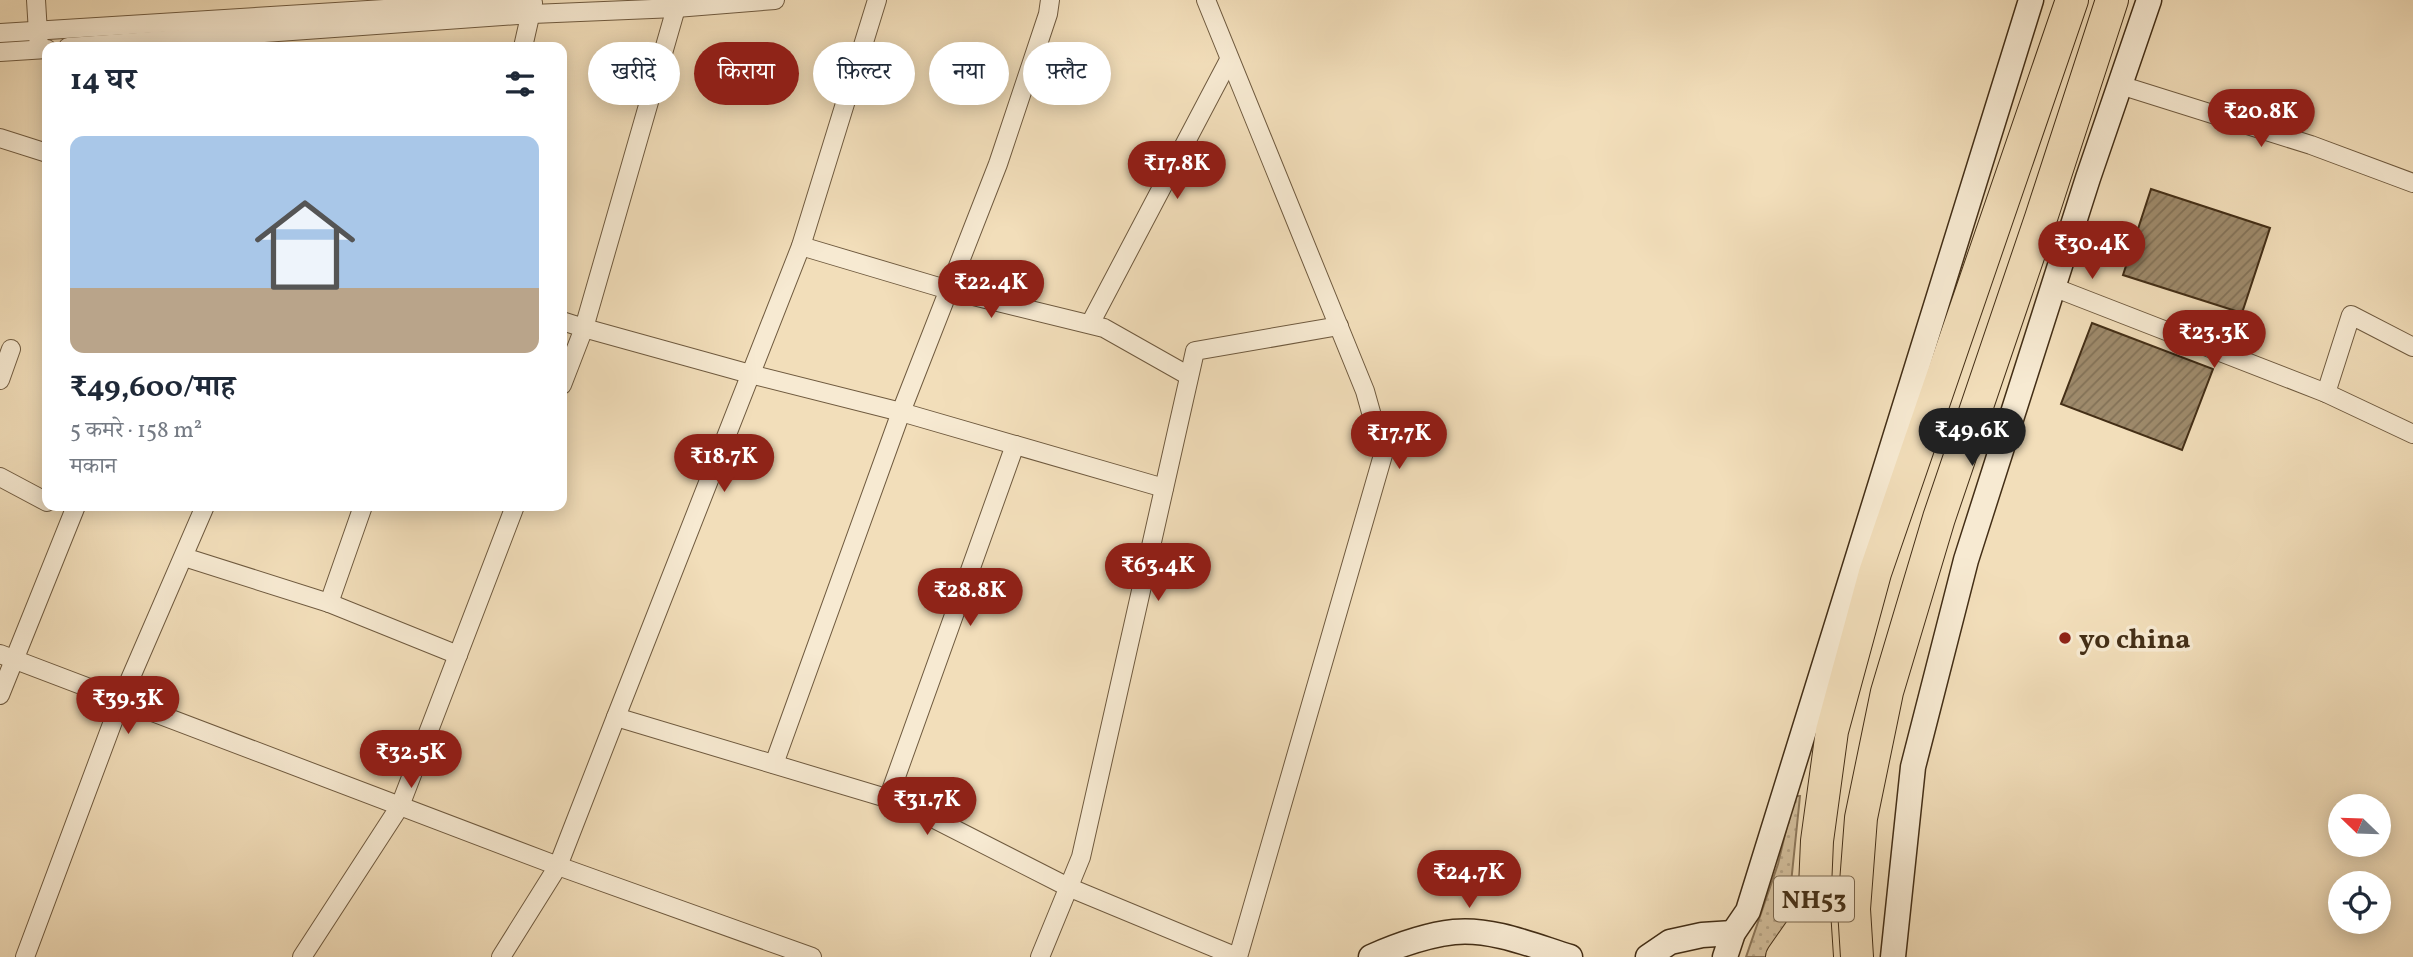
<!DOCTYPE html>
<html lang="hi">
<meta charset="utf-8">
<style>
:root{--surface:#fff;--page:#f6f6f7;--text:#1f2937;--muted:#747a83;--line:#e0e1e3;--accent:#8f2418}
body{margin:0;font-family:Vollkorn,"Noto Serif Devanagari",serif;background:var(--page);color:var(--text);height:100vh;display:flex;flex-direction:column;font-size:26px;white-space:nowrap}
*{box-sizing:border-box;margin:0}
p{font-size:23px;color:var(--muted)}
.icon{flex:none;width:38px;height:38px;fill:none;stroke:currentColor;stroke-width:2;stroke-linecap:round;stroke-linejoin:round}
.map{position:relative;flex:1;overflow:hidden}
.details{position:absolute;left:42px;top:42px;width:525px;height:469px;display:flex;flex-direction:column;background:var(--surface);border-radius:14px;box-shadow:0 4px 18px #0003}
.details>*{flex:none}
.hud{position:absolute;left:588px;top:42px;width:665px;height:63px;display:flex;gap:14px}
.needle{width:46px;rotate:293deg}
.fabs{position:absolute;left:2328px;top:794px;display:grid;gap:14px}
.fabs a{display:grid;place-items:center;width:63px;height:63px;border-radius:50%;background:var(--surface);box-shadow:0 4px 18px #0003;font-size:35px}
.price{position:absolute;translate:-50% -60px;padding:0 16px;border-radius:24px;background:var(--accent);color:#fff;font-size:23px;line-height:46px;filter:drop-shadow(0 2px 4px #0008)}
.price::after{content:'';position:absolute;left:50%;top:42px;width:21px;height:16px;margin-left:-10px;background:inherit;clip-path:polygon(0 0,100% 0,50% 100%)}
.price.current{background:#222;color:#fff}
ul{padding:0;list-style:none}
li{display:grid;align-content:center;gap:14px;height:371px;padding:0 28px}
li+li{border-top:2px solid var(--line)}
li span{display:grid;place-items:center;height:217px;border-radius:14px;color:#555}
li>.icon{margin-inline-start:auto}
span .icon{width:126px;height:126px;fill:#fffc;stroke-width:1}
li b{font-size:30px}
h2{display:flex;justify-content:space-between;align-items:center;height:84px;padding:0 28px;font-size:30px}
.chip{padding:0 24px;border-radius:32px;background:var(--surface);box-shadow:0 4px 18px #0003;font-size:24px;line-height:63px}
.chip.current{background:var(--accent);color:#fff}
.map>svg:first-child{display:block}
</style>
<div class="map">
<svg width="2413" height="957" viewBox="0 0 2413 957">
<defs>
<pattern id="grass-dots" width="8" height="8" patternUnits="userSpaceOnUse" patternTransform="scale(1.75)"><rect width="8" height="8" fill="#d4c09e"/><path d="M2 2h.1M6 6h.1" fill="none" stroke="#b7a587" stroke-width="1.8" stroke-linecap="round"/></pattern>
<pattern id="building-hatch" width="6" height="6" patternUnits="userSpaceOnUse" patternTransform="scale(1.75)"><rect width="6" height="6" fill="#9e8a6b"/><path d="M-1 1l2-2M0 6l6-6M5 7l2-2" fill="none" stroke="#827157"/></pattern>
</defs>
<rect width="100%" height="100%" fill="#f2deba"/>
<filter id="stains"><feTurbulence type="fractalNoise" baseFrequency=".00286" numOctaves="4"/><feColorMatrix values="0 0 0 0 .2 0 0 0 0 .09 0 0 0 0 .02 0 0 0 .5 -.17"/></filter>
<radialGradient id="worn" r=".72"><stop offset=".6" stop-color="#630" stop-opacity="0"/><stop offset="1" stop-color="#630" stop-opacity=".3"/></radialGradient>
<polygon fill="url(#grass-dots)" stroke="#8c775a" stroke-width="2" points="1794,796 1800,796 1787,922 1773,957 1746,957 1778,864"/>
<g fill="url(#building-hatch)" stroke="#432e16" stroke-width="2">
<polygon points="2151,189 2270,228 2242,313 2123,275"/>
<polygon points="2092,323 2213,369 2182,450 2061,404"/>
</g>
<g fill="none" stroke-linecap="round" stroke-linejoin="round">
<defs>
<g id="street">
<polyline points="36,0 39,49"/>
<polyline points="1206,0 1365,391 1383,455 1238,957"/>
<polyline points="0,33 528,0"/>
<polyline points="68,47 532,14 676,8 775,0"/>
<polyline points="523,47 533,3"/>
<polyline points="0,52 47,49"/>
<polyline points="2120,85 2311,145 2413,183"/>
<polyline points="0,138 47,153"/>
<polyline points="801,246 949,290 1104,328 1189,376"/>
<polyline points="2053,287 2326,393 2413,434"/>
<polyline points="562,321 584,328 676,8 674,0"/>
<polyline points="1090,324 1229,60"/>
<polyline points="0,380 11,349"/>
<polyline points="562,385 584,328 750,374 901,412 1164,488"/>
<polyline points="2326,393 2351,315 2413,347"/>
<polyline points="0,477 47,502"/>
<polyline points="184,557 329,603 458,655"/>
<polyline points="329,603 363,506"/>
<polyline points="0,654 558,866 812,957"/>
<polyline points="0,695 76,506"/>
<polyline points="616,717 903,803 1068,887 1237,957"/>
<polyline points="774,764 901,412 998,164 1048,14 1050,0"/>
<polyline points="888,799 1015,445"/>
<polyline points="25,957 121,700 205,506"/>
<polyline points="302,957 400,806 515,506"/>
<polyline points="501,957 558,866 616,717 801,246 877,0"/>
<polyline points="1040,957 1081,857 1195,351 1339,326"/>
</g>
<g id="secondary">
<path d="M1371 957C1396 946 1426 935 1454 932 1492 928 1534 946 1570 957"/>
<polyline points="1648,957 1670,942 1702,935 1733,933"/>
<polyline points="1725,957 1733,933 1748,911 2031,0"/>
<polyline points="1893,957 1913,767 1966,560 2088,178 2149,0"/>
</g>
<g id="highway">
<polyline points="1782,957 1814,911"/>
<polyline points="1817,957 1814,911 1817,841 1832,731 1875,573 2072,0"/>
<polyline points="1857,957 1854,909 1861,818 1887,692 1939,518 2041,218 2112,0"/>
</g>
</defs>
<use href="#street" stroke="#6f5a3f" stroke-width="20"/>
<use href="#secondary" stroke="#432e16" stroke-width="27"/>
<use href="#highway" stroke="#432e16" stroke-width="34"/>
<use href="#street" stroke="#f7ead2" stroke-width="18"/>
<use href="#secondary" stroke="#f7ead2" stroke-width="24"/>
<use href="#highway" stroke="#f2deba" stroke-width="32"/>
</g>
<circle fill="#8f2418" stroke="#f7ead2" stroke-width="2.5" cx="2065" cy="638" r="7"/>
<g text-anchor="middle" stroke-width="7" stroke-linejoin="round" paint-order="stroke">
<rect fill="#f7ead2" stroke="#79664e" stroke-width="2" x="1774" y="876.5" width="80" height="45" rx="5"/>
<g font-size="26" font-weight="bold" fill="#432e16">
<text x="1814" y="908">NH53</text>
</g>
<g font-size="28" font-weight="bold" fill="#432e16" stroke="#f7ead2" text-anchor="start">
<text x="2079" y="648">yo china</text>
</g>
</g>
<rect width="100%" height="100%" filter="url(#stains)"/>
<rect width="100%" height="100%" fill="url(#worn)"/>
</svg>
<div class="fabs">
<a><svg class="needle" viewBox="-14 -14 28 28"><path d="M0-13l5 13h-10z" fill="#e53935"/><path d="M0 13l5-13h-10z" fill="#747a83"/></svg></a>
<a><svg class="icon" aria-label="locate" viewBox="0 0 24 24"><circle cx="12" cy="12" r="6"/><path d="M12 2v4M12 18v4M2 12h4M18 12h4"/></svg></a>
</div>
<b class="price" style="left:2261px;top:149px">₹20.8K</b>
<b class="price" style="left:1177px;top:201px">₹17.8K</b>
<b class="price" style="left:2092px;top:281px">₹30.4K</b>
<b class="price" style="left:991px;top:320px">₹22.4K</b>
<b class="price" style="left:2214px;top:370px">₹23.3K</b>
<b class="price current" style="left:1972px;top:468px">₹49.6K</b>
<b class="price" style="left:1399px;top:471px">₹17.7K</b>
<b class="price" style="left:724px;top:494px">₹18.7K</b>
<b class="price" style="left:1158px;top:603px">₹63.4K</b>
<b class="price" style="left:970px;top:628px">₹28.8K</b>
<b class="price" style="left:128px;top:736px">₹39.3K</b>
<b class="price" style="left:411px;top:790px">₹32.5K</b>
<b class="price" style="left:927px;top:837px">₹31.7K</b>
<b class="price" style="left:1469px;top:910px">₹24.7K</b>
<div class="hud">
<a class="chip">खरीदें</a>
<a class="chip current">किराया</a>
<a class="chip">फ़िल्टर</a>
<a class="chip">नया</a>
<a class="chip">फ़्लैट</a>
</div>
<section class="details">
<h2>14 घर<svg class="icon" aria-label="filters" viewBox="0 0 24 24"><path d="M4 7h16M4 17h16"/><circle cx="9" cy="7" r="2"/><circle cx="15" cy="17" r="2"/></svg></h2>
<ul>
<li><span style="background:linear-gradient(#a9c7e8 70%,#b9a48a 0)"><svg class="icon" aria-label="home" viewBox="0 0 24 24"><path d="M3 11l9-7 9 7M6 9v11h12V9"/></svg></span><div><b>₹49,600/माह</b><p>5 कमरे · 158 m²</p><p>मकान</p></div></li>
</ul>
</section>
</div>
